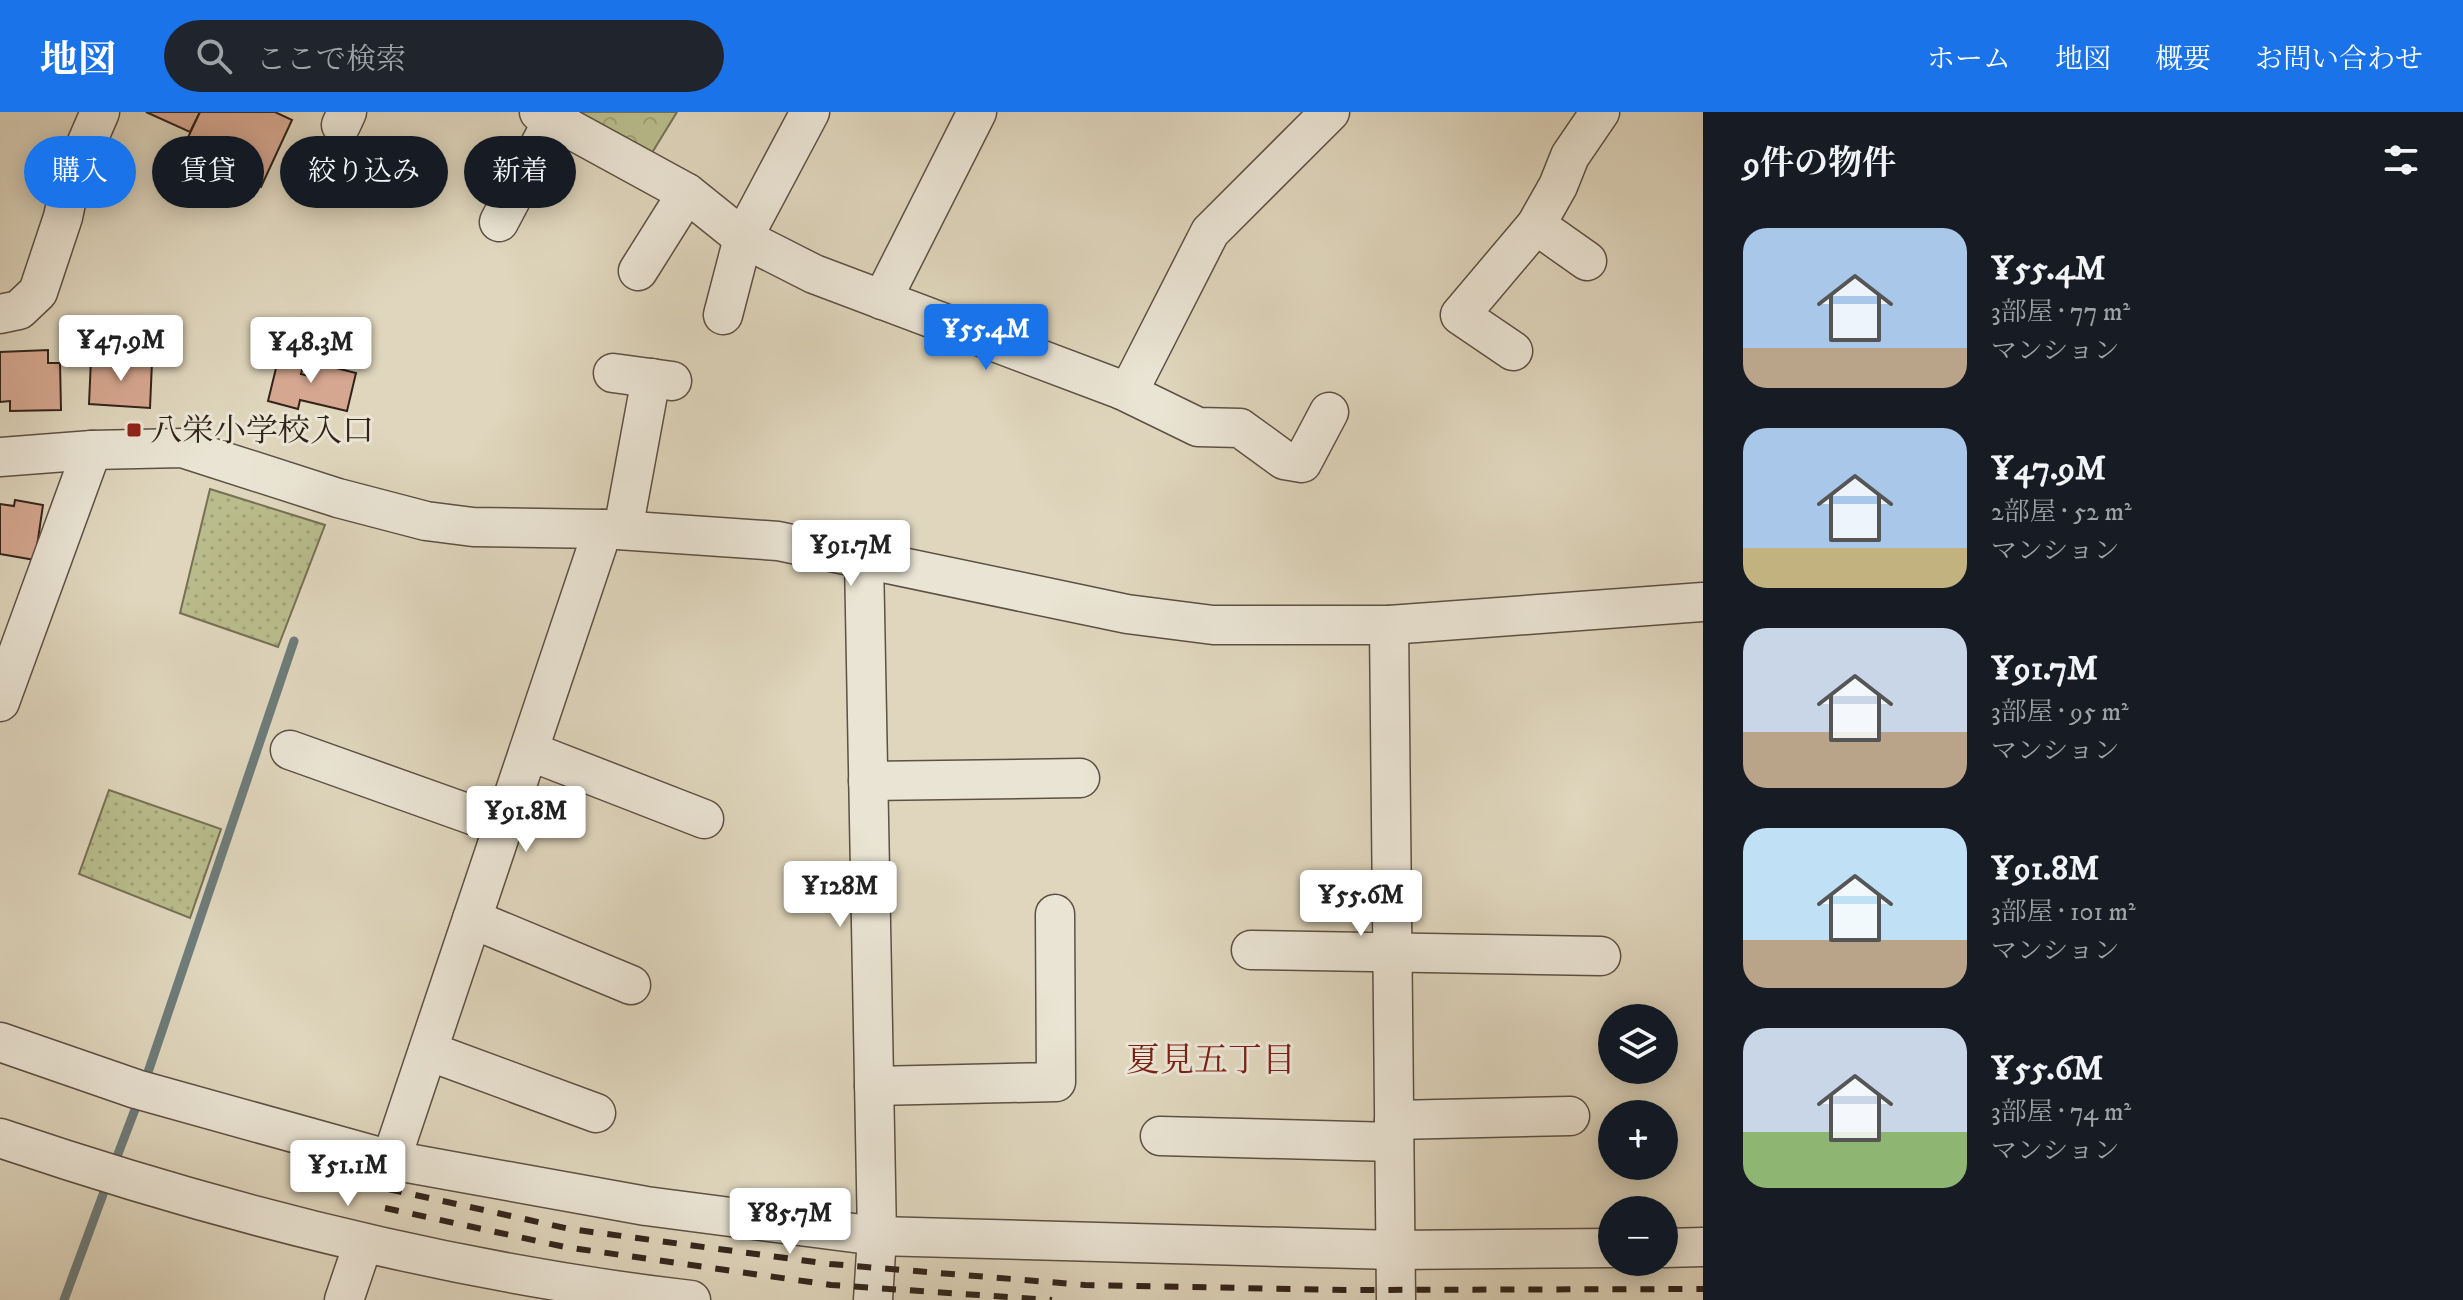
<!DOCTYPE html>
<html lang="ja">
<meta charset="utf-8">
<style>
:root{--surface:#171b24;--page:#20242c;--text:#f1f3f6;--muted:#9ea1a6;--accent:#1a73e8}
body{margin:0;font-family:"IM FELL DW Pica","Noto Serif JP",serif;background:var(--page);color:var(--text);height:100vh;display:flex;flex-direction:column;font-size:30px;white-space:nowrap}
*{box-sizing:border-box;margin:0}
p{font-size:26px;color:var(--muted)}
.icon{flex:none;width:44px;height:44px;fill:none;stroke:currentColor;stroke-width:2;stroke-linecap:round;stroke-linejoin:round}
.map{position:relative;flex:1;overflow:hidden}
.sheet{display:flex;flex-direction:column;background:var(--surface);width:760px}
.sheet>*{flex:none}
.banner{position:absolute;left:24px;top:24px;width:760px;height:72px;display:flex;gap:16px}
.buttons{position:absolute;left:1598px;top:892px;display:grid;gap:16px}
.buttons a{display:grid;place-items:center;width:80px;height:80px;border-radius:50%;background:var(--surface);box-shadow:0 4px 20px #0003;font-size:40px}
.price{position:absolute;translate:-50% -68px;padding:0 18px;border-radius:8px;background:#fff;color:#222;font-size:26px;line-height:52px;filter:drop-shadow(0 2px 4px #0008)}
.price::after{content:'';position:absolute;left:50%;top:48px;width:24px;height:18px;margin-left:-12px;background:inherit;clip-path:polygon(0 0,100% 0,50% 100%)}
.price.on{background:var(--accent);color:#fff}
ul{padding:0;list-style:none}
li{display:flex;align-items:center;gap:24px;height:200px;padding:0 40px}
li span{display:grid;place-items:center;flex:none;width:224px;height:160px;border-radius:24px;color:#555}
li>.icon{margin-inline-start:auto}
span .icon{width:96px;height:96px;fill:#fffc;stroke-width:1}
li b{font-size:34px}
h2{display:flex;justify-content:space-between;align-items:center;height:96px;padding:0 40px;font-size:34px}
.chip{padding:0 28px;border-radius:36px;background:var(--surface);box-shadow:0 4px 20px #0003;font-size:28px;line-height:72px}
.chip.on{background:var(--accent);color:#fff}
header{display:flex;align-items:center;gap:48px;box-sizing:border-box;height:112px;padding:0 40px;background:var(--accent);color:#fff}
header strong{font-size:38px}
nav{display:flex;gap:44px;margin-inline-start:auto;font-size:28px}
.search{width:560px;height:72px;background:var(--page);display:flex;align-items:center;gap:20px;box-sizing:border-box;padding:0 28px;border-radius:44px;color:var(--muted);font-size:30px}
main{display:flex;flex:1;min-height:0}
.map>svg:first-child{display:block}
</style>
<header>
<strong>地図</strong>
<div class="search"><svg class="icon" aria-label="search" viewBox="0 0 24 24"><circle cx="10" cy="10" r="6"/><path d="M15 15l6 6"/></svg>ここで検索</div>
<nav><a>ホーム</a><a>地図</a><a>概要</a><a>お問い合わせ</a></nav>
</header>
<main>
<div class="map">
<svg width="1703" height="1188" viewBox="0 0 1703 1188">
<defs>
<pattern id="grass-dots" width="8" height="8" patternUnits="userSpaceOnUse" patternTransform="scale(2)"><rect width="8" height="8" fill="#b9bc8c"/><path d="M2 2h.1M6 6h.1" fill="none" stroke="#a0a178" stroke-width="1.8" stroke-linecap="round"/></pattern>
<pattern id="forest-crowns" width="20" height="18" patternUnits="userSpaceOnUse" patternTransform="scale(2)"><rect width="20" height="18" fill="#b9bc8c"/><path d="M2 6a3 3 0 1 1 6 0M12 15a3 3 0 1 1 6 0" fill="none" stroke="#a0a178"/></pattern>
</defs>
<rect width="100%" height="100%" fill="#dfd6bd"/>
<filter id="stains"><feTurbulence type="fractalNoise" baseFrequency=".0025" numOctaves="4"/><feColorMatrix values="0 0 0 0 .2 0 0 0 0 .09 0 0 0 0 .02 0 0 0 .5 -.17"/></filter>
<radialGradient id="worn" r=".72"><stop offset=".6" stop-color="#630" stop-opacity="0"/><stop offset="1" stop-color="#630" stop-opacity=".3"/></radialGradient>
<g fill="url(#grass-dots)" stroke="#767054" stroke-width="2">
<polygon points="210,377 325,413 278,535 180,501"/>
<polygon points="109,678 221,717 190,806 79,762"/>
</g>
<polygon fill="url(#forest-crowns)" stroke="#767054" stroke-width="2" points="562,0 677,0 647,49"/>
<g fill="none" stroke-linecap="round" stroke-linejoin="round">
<g stroke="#6e7c7a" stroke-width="9">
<polyline points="145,969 294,529"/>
<polyline points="113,1055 139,987"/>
<polyline points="64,1188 108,1069"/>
</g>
</g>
<g fill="#d6a790" stroke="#32241b" stroke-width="2">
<polygon points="146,0 200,0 190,20"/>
<polygon points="200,0 275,0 292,8 261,75 235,63 229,77 194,61 201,47 182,38"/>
<polygon points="48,238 48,251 60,251 61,298 10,299 10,289 0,290 0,240"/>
<polygon points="279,244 304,250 301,262 313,265 316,251 356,261 347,299 300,288 298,297 268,289"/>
<polygon points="91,247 152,250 150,296 89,292"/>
<polygon points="15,388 43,393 35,448 0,442 0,392 14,394"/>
</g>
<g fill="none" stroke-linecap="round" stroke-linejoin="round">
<defs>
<g id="minor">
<polyline points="539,0 687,81 743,126 814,162 1122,278 1134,269 1210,120 1330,0"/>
<polyline points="341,13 347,0"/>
<polyline points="499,110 553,8"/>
<polyline points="1536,113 1587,149"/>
<polyline points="638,159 687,81"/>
<polyline points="882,188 977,0"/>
<polyline points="0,202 19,198 38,180 63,105 71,67 100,0"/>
<polyline points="723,203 743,126 810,0"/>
<polyline points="1513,239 1460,203 1536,113 1558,74 1570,44 1600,0"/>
<polyline points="613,261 672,269"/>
<polyline points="1122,278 1198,315 1240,316 1284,348 1302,351 1329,300"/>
<polyline points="0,345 92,338 182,336 338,386 426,409 473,415 603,417 778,429 1127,502 1213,513 1389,513 1703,490"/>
<polyline points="623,418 651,266"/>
<polyline points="864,447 877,1124 873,1188"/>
<polyline points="1389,513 1396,1188"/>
<polyline points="0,590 92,338"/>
<polyline points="290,638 503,714"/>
<polyline points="529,639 704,707"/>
<polyline points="868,669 1080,666"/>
<polyline points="472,807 631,873"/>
<polyline points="1251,838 1601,844"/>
<polyline points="0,930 136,977 391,1048 646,1094 877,1124 1395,1138 1612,1136"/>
<polyline points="428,939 596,1001"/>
<polyline points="874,974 1056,970 1055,802"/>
<polyline points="1394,1008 1570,1004"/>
<polyline points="1160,1024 1394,1030"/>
<path d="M0 1026C224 1102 456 1161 691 1188"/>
<polyline points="391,1048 603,417"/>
<polyline points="1664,1136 1703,1135"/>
<polyline points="344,1188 363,1132"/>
</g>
</defs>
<use href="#minor" stroke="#5d5044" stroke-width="41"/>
<use href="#minor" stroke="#eae4d4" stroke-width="38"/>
<g stroke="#32241b" stroke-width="6" stroke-dasharray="14 14" stroke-linecap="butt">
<polyline points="388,1077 570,1117 830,1152 1085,1173 1346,1178 1703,1177"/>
<polyline points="385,1096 565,1135 831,1173 1052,1188"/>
</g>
</g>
<rect fill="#8f2418" stroke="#eae4d4" stroke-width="3" x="126" y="310" width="16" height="16" rx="4"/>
<g text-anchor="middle" stroke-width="6" stroke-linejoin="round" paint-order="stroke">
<g font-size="32" fill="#32241b" stroke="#eae4d4" text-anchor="start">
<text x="150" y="329">八栄小学校入口</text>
</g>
<g font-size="34" fill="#7a1f14" stroke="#eae4d4">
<text x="1211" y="959">夏見五丁目</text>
</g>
</g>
<rect width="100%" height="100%" filter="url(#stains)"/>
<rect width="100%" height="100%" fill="url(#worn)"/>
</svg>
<div class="buttons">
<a><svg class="icon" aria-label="layers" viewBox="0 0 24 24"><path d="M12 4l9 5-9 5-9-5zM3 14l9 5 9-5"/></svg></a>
<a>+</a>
<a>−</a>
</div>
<b class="price on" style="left:986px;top:260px">¥55.4M</b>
<b class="price" style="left:121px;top:271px">¥47.9M</b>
<b class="price" style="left:311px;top:273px">¥48.3M</b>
<b class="price" style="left:851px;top:476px">¥91.7M</b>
<b class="price" style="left:526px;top:742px">¥91.8M</b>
<b class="price" style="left:840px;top:817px">¥128M</b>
<b class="price" style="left:1361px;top:826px">¥55.6M</b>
<b class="price" style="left:348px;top:1096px">¥51.1M</b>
<b class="price" style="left:790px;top:1144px">¥85.7M</b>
<div class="banner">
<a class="chip on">購入</a>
<a class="chip">賃貸</a>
<a class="chip">絞り込み</a>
<a class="chip">新着</a>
</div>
</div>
<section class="sheet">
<h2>9件の物件<svg class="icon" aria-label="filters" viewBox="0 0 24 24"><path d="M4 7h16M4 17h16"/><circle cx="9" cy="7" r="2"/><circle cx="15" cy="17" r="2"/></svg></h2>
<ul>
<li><span style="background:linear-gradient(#a9c7e8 75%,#b9a48a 0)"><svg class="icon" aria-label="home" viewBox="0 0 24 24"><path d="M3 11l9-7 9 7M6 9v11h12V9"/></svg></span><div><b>¥55.4M</b><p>3部屋 · 77 m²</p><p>マンション</p></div></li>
<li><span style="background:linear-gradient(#a9c7e8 75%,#c2b280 0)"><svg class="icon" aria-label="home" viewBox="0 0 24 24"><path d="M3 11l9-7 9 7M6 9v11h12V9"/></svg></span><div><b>¥47.9M</b><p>2部屋 · 52 m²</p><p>マンション</p></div></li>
<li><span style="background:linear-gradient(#c9d6e8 65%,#b9a48a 0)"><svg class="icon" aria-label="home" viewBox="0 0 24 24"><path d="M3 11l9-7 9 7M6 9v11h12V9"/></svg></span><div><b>¥91.7M</b><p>3部屋 · 95 m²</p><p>マンション</p></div></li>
<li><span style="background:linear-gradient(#bfe0f5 70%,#b9a48a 0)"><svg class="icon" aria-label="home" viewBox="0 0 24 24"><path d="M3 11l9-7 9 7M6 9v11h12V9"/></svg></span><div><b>¥91.8M</b><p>3部屋 · 101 m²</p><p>マンション</p></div></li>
<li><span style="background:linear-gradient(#c9d6e8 65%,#8fb573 0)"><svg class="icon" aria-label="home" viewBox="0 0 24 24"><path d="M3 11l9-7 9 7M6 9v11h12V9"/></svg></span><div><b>¥55.6M</b><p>3部屋 · 74 m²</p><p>マンション</p></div></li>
</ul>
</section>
</main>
